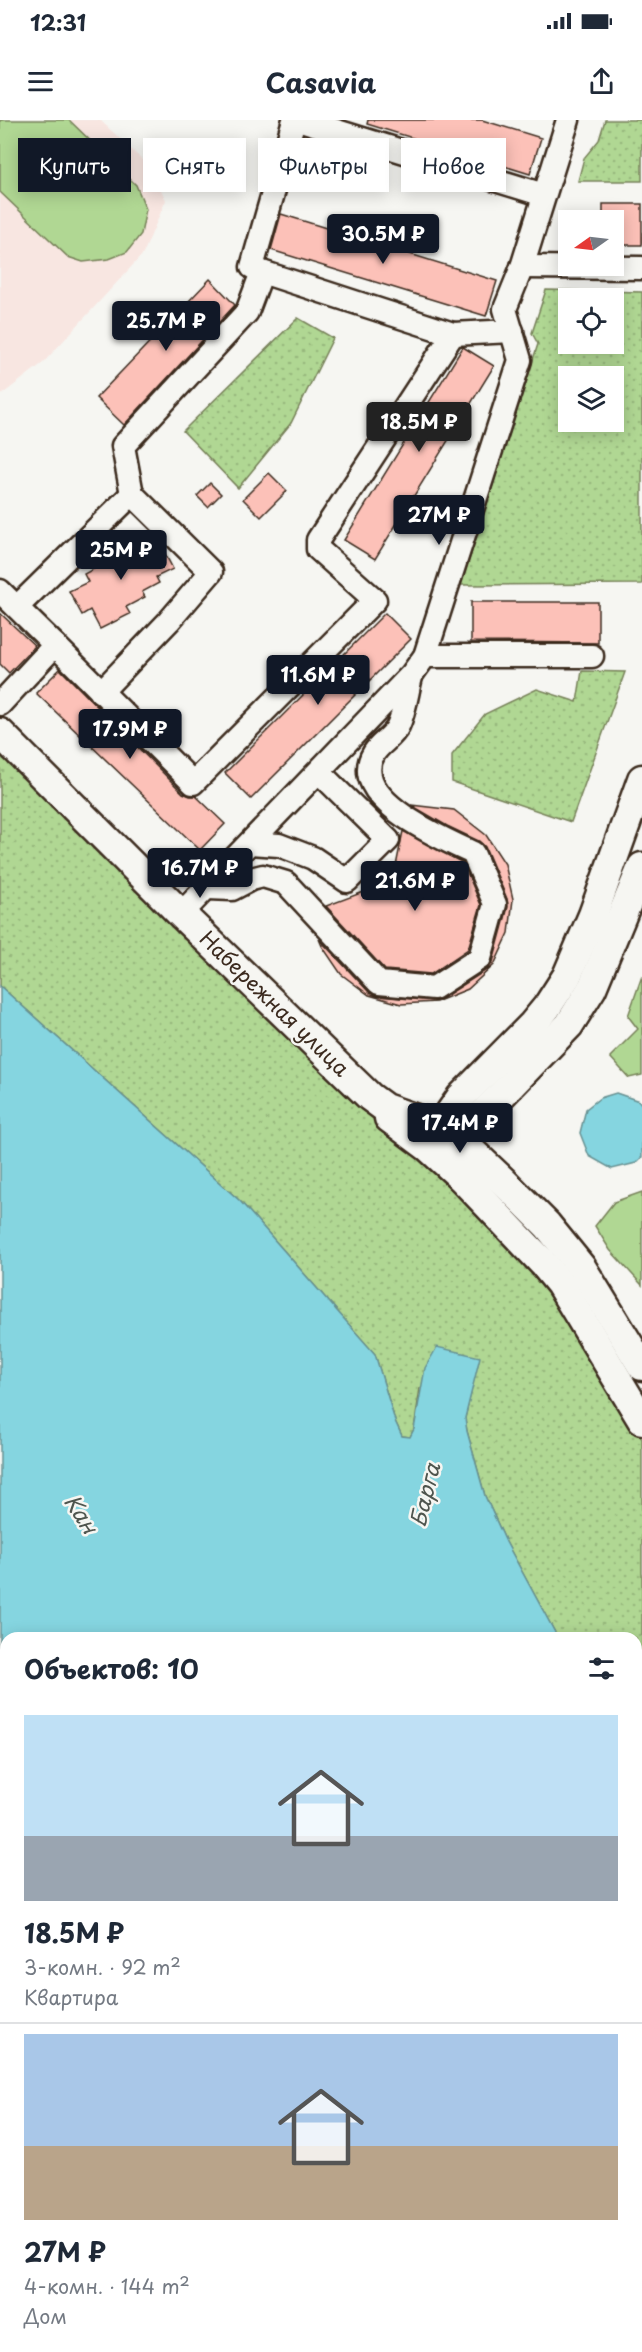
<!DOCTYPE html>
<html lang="ru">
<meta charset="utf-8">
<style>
:root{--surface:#fff;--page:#f2f2f3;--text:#1f2937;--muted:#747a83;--line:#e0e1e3;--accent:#111827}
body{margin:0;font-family:"Playpen Sans",sans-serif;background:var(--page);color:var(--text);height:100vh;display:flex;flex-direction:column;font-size:22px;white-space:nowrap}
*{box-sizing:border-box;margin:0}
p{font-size:20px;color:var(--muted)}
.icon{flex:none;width:33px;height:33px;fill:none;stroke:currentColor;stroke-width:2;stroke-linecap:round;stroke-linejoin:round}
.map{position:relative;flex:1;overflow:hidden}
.details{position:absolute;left:0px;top:1512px;width:642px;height:720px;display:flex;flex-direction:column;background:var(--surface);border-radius:18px 18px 0 0;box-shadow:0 3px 15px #0003}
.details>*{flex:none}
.top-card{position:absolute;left:18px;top:18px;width:606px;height:54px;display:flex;gap:12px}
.needle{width:39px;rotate:256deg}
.buttons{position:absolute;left:558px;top:90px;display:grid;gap:12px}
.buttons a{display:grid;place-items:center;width:66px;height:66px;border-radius:0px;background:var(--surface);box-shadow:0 3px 15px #0003;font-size:30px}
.price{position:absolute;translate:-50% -51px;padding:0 14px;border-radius:6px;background:var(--accent);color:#fff;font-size:20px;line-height:39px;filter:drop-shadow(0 2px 3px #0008)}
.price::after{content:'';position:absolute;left:50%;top:36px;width:18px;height:14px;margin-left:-9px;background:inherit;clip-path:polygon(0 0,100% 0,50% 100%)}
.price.active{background:#222;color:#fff}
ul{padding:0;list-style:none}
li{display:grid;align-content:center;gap:12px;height:318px;padding:0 24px}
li+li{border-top:2px solid var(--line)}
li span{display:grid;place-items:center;height:186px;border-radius:0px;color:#555}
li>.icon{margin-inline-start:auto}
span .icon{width:108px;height:108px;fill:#fffc;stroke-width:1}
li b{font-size:26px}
h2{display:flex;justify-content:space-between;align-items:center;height:72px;padding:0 24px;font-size:26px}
.tag{padding:0 21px;border-radius:0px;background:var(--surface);box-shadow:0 3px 15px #0003;font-size:21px;line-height:54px}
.tag.active{background:var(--accent);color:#fff}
.status{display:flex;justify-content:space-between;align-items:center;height:42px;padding:0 30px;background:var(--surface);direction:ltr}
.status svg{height:16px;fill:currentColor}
header{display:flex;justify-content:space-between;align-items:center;height:78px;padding:0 24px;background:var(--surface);font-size:27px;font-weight:700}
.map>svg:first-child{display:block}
</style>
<div class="status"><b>12:31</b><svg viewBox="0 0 49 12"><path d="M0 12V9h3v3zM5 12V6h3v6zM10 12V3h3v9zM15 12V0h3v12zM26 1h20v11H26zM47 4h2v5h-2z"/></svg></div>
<header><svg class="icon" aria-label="menu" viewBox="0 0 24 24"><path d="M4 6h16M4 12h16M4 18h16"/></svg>Casavia<svg class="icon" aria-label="share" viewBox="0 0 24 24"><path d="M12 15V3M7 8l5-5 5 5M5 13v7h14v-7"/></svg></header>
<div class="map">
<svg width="642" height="2232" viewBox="0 0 642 2232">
<defs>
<pattern id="park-dots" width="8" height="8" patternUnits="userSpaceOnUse" patternTransform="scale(1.5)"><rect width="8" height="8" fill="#b0d793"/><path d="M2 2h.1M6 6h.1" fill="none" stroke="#98b97e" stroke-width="1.8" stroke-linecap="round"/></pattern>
</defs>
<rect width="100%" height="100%" fill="#f6f6f2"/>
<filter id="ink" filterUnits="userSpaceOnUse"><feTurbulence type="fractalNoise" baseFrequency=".0167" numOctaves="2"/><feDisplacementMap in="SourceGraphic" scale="12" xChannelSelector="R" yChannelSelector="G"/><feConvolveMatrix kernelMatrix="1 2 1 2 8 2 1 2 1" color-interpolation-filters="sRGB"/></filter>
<g filter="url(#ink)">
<polygon fill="#f8e6e1" points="0,0 100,0 149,46 166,80 143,134 43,243 0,276"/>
<g fill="#b0d793" stroke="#768058" stroke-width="1.5">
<polygon points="0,0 69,0 136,65 146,89 141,114 127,132 109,139 83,142 68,137 0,72"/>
<polygon points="642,856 642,955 629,958 610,937 638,909 628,896"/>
<polygon points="642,1072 642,1165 610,1130 595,1106 614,1082"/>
<polygon points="0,1974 6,1984 6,2039 0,2025"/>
<polygon points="92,2226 141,2226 145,2232 93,2232"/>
</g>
<g fill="url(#park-dots)" stroke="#768058" stroke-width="1.5" fill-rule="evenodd">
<polygon points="605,0 642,0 642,61 578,61 584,38 599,20"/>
<path d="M546 170 642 172V464L461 465 538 224 532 213ZM568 178H614V224H568ZM614 256V302H568V256Z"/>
<polygon points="298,198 333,218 291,303 238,368 183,311"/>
<polygon points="582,551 625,552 571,702 452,662 452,635 485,594 537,569 577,582"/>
<polygon points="0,632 427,1037 546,1160 642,1319 642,1668 636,1657 636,1518 558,1518 506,1422 485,1376 467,1311 465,1298 479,1237 420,1268 414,1309 410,1317 402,1316 395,1301 375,1234 240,1081 0,866"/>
</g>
<g fill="#85d5e0" stroke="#679192" stroke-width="1.5">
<polygon points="0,866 240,1081 375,1234 395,1301 402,1316 410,1317 414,1309 425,1248 437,1227 480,1237 465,1298 467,1311 485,1376 506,1422 558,1518 6,1518 6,1984 0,1974"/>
<polygon points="616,973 639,981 642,985 642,1037 636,1043 612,1049 589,1036 580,1013 586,989 600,978"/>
<polygon points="636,1657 642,1668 642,2232 145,2232 141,2226 636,2226"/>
</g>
<g fill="#fcc1b8" stroke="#3b2a1e" stroke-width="1.5">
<polygon points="368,0 482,0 541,18 530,54 367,4"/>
<polygon points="603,84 642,84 642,125 614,125 614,100 603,100"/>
<polygon points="281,94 497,161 486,196 271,130"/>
<polygon points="210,159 235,185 124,305 96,278"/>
<polygon points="463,227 494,246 375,439 344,420"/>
<polygon points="269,353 287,371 261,397 243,379"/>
<polygon points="210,363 221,374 208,387 197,376"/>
<polygon points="142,412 153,433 162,428 173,449 156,457 159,463 142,472 145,477 126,487 130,494 100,509 90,490 82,495 69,471 88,462 84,454 101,445 99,442 118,432 115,426"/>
<polygon points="471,482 598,482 598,523 471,522"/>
<polygon points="0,493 35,526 9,553 0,544"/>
<polygon points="385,493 411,519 251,679 225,653"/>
<polygon points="60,549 183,673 190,676 196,676 225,704 200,730 36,573"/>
<polygon points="411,685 454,690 486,715 505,744 513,779 509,813 494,845 468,869 436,882 401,884 369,875 341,854 322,826 319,819 370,873 378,876 434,881 441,879 488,849 493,842 508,787 507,779 485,727 479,721 447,706"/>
<polygon points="403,711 463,743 481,785 468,829 431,854 385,850 326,786 393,761"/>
</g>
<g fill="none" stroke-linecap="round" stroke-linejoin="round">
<defs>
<g id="minor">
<polyline points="301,0 544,75"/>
<polyline points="522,147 642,148"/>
<polyline points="262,152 252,147 294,0"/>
<polyline points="453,214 512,211"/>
<polyline points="0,471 55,525"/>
<polyline points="17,487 132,374 211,452 169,501 101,572"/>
<polyline points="425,536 592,536"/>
<polyline points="0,584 55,525 193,663 375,480 318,429 318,420 453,214 262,152 247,192 123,326 132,374"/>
<polyline points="250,723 279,725 313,738 347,761 388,720 319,652"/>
<path d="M208 768 232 769 251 759 263 756 286 763 379 863 434 868 480 838 495 784 473 733C443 719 346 678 374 633 380 623 393 617 398 606 405 591 407 572 411 557"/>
<polyline points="181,794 412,554 425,536 520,240 505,189 522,147 568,0"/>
</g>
<g id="major">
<polyline points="0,613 181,794 370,977 385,988 425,1002 446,1012 466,1026 502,1060 547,1105 582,1148 642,1246"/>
<polyline points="389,998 428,1027 460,1056 542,1142 560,1164 642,1300"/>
<polyline points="434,1014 455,1011 482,995 569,905 592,868 642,747"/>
<polyline points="460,1056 451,1044 442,1020 447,997 461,977 533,904 547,887 567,856 593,795 642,659"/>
</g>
</defs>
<use href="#minor" stroke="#3b2a1e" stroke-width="27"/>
<use href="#major" stroke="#3b2a1e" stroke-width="33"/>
<use href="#minor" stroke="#f6f6f2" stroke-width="22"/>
<use href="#major" stroke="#f6f6f2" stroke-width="28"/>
</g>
</g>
<g text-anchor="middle" stroke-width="5" stroke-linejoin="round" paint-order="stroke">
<g font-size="21" fill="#3b2a1e" stroke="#f6f6f2">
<text transform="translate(274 884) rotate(44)" y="7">Набережная улица</text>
</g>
<g font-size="22" font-style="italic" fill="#4e554e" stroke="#f6f6f2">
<text transform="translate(425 1375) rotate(-76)" y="8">Барга</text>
<text transform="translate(81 1394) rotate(57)" y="8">Кан</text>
</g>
</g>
</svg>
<div class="buttons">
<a><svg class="needle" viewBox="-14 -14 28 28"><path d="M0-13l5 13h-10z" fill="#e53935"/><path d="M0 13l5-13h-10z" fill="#747a83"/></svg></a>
<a><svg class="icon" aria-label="locate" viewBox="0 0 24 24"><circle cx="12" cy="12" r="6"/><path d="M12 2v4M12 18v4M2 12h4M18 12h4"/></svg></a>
<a><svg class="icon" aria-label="layers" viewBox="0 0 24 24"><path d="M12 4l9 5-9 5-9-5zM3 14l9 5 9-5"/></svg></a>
</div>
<b class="price" style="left:383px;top:145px">30.5M ₽</b>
<b class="price" style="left:166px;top:232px">25.7M ₽</b>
<b class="price active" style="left:419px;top:333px">18.5M ₽</b>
<b class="price" style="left:439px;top:426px">27M ₽</b>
<b class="price" style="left:121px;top:461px">25M ₽</b>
<b class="price" style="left:318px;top:586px">11.6M ₽</b>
<b class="price" style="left:130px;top:640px">17.9M ₽</b>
<b class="price" style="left:200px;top:779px">16.7M ₽</b>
<b class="price" style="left:415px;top:792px">21.6M ₽</b>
<b class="price" style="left:460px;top:1034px">17.4M ₽</b>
<div class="top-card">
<a class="tag active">Купить</a>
<a class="tag">Снять</a>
<a class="tag">Фильтры</a>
<a class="tag">Новое</a>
</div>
<section class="details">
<h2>Объектов: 10<svg class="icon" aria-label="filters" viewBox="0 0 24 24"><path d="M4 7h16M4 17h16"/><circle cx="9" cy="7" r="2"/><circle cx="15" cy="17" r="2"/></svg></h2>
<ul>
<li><span style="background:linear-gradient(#bfe0f5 65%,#9aa5b1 0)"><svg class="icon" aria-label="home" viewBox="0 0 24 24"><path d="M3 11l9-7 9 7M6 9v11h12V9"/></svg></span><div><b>18.5M ₽</b><p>3-комн. · 92 m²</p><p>Квартира</p></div></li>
<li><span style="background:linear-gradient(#a9c7e8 60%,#b9a48a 0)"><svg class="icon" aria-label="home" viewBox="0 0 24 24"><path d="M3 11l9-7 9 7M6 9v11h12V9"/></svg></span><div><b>27M ₽</b><p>4-комн. · 144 m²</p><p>Дом</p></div></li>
</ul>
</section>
</div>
